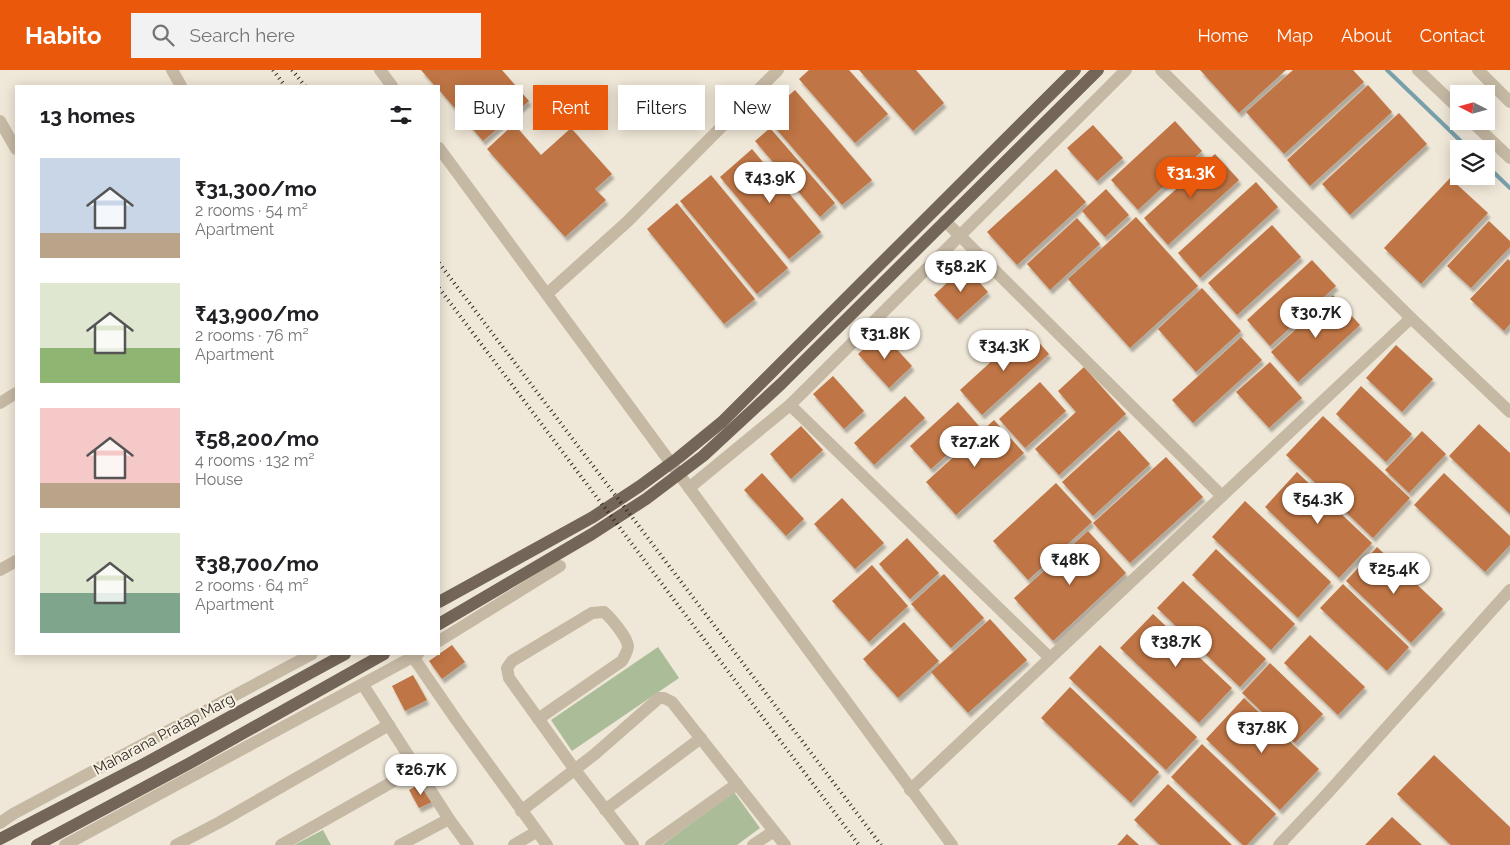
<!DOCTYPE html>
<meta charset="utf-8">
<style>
:root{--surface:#fff;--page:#f2f2f2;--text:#202124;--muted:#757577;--accent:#ea580c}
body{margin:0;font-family:Raleway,sans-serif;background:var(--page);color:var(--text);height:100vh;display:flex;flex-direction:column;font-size:19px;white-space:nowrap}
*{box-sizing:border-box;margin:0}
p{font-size:16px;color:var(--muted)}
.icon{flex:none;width:28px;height:28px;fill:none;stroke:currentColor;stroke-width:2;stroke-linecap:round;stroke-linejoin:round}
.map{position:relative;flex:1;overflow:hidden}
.panel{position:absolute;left:15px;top:15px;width:425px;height:570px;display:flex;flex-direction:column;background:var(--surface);border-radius:0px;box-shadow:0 2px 12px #0003}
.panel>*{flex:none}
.guide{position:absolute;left:455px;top:15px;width:475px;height:45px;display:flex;gap:10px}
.needle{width:32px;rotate:276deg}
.buttons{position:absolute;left:1450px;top:15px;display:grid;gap:10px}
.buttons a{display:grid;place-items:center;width:45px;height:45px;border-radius:0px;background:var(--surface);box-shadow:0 2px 12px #0003;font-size:25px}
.price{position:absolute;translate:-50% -42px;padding:0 11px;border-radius:18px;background:#fff;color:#222;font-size:16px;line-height:32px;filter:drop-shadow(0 1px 2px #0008)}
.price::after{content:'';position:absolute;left:50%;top:30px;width:15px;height:11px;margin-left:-8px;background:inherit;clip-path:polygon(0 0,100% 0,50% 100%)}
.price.current{background:var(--accent);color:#fff}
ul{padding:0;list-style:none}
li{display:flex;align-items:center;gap:15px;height:125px;padding:0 25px}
li span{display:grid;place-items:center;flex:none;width:140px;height:100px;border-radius:0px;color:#555}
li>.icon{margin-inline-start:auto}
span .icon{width:60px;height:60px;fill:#fffc;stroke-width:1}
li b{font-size:21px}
h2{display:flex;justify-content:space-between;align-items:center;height:60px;padding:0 25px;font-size:21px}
.chip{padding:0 18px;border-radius:0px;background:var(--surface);box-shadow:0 2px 12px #0003;font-size:18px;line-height:45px}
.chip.current{background:var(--accent);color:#fff}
header{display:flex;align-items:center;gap:30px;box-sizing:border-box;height:70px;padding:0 25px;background:var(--accent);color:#fff}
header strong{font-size:24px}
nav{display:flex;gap:28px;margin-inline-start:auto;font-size:18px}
.search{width:350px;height:45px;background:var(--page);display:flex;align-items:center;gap:12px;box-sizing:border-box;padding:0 18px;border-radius:0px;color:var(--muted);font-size:19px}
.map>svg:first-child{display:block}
</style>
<header>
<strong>Habito</strong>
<div class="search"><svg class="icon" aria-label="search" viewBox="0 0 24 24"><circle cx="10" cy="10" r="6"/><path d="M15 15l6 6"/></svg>Search here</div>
<nav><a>Home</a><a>Map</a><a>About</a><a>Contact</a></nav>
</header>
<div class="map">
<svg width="1510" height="775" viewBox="0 0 1510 775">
<defs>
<filter id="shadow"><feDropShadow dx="2.5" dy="4.5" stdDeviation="1" flood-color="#0004"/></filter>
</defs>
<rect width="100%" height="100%" fill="#efe7d7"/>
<g fill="#abbd98">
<polygon points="658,577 679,608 572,681 551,650"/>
<polygon points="734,722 760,758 737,775 662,775"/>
<polygon points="323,760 331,775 294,775"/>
</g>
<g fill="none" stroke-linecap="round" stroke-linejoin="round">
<g stroke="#78a0aa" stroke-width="4">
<polyline points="1387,0 1469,79"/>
<polyline points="1486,95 1510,118"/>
</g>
</g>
<g fill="#bf7545" filter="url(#shadow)">
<polygon points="421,0 502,0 529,31 483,71 439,20 439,16 435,16"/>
<polygon points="809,0 849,0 888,44 855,73 799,9"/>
<polygon points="859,0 916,0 944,33 913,61"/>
<polygon points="1200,0 1286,0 1239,43"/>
<polygon points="1293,0 1353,0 1364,12 1284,84 1246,42"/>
<polygon points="1368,15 1392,42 1310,116 1287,90"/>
<polygon points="795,20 872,110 842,135 765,46"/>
<polygon points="1399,43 1427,74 1350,145 1322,114"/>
<polygon points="1175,51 1202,81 1138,140 1111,110"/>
<polygon points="514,54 541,85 571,58 612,104 595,119 606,130 565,167 487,79"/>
<polygon points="1093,55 1123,88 1097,111 1067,78"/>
<polygon points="770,58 835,133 820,147 755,71"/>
<polygon points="752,79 821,162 789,189 720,107"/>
<polygon points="1215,84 1239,110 1168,175 1144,148"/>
<polygon points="1056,99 1086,132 1017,195 987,162"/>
<polygon points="711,105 788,198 757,224 680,131"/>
<polygon points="1450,108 1488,143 1421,214 1384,178"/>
<polygon points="1256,112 1278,137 1200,208 1178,183"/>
<polygon points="1106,119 1129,145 1105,167 1082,141"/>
<polygon points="677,133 755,229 724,254 647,159"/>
<polygon points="1136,147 1198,216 1130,278 1068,209"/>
<polygon points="1077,148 1100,174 1050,220 1027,194"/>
<polygon points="1489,151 1510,171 1510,177 1471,218 1447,196"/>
<polygon points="1272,155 1301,187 1237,245 1208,213"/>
<polygon points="1508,189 1510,191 1510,254 1504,261 1470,229"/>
<polygon points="1312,190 1336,216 1270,276 1247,250"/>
<polygon points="965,196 988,222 957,250 934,225"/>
<polygon points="1202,218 1241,261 1196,302 1158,259"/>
<polygon points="1333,225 1360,255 1298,312 1271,282"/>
<polygon points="1027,259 1049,284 982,345 960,320"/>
<polygon points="882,263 912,296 889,318 858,284"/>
<polygon points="1241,267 1262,290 1193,353 1172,330"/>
<polygon points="1396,275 1433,309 1402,342 1366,308"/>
<polygon points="1270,292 1302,328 1269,358 1236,322"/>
<polygon points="1084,297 1126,344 1059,405 1035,379 1076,342 1058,321"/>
<polygon points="833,306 864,341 844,359 813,324"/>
<polygon points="1040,312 1066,341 1025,378 999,349"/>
<polygon points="1361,316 1412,364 1386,392 1336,344"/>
<polygon points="905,326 925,348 874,395 854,373"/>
<polygon points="958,332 979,356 931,399 910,376"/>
<polygon points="1323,346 1410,428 1373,468 1286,385"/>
<polygon points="994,350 1024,383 956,445 926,412"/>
<polygon points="1479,354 1510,383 1510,444 1449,386"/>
<polygon points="801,356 823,380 791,409 770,384"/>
<polygon points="1119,360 1150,394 1093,446 1062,412"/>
<polygon points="1422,361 1446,384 1409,423 1385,400"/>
<polygon points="1166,387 1203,427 1130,493 1093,453"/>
<polygon points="1297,402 1372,473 1339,508 1265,437"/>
<polygon points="762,403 804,449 786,466 744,420"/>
<polygon points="1444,403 1510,466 1510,475 1485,502 1414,435"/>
<polygon points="1056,413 1092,452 1028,510 993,471"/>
<polygon points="842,428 884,473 855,499 814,454"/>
<polygon points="1245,431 1331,512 1298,548 1212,467"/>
<polygon points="1088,461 1126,503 1053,571 1014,528"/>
<polygon points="907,468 939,503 910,529 879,494"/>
<polygon points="1377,477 1443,539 1411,573 1346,511"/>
<polygon points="1216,479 1295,554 1271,580 1192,505"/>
<polygon points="872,495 908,536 869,572 832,531"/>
<polygon points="944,504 984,548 951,578 911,534"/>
<polygon points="1183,511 1266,589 1240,617 1157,538"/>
<polygon points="1343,514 1409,577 1387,601 1320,538"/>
<polygon points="1153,544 1232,618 1199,653 1120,578"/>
<polygon points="990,549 1027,590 968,643 931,602"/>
<polygon points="904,552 939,591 898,628 863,589"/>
<polygon points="1310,565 1365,617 1338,645 1284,593"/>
<polygon points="452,575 465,592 442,609 429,591"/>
<polygon points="1100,575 1197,667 1166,700 1069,608"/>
<polygon points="1270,593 1323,644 1295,673 1242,623"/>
<polygon points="413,605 427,630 405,641 392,616"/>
<polygon points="1070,617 1159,702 1131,733 1041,648"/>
<polygon points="1244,628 1319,699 1280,740 1206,669"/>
<polygon points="1202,674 1276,744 1247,775 1243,775 1171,707"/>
<polygon points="1434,685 1510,757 1510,775 1451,775 1397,724"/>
<polygon points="422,713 432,732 419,738 409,720"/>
<polygon points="1168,714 1232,775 1160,775 1134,750"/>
<polygon points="1392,747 1422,775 1365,775"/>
<polygon points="1127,764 1139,775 1117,775"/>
</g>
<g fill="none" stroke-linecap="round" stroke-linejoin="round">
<g stroke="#c6b9a4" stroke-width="12">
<polyline points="172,0 181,16"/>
<polyline points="380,0 392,16"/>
<polyline points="1161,0 1411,248 1510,342"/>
<polyline points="1418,0 1459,39"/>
<polyline points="1478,0 1510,32"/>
<polyline points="0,51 16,79"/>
<polyline points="1471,51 1510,88"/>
<polyline points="439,78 952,775"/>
<polyline points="945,151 1222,426"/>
<polyline points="547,224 627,152 778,0"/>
<polyline points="0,333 16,323"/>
<polyline points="790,335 1126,0"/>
<polyline points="689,418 790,335 1050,588"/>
<polyline points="0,500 16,491"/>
<polyline points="439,571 560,496"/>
<polyline points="411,584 457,651 547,775"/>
<polyline points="363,615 449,749 468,775"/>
<path d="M538 649 622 591C624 587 628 581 628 576 627 567 611 548 604 542L592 543 512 591 507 598 509 608 575 700 633 775"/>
<polyline points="910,720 1411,248"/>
<polyline points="605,740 701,668"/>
<polyline points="521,741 595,684 659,628 664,628 672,632 785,775"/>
<polyline points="0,753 13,744 312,584"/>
<polyline points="65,775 418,584"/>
<polyline points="176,775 220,752 389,655"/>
<polyline points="281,775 417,698"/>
<polyline points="400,775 449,749"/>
<polyline points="514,775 536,762"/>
<polyline points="651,775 737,714"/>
<polyline points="753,775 774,761"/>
<polyline points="1279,775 1326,725 1510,520"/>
</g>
<g stroke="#736557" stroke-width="12">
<polyline points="439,532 593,447 640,416 678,388 722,352 1075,0"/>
<polyline points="439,554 592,464 646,429 703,386 781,314 1098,0"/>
<polyline points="0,769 142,695 345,584"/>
<polyline points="37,775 190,693 384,584"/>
</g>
<g stroke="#322b25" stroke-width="4" stroke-dasharray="1 4" stroke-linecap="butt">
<polyline points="273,0 285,16"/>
<polyline points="292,0 305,16"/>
<polyline points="439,193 881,775"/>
<polyline points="439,218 859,775"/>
</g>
</g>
<g text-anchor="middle" stroke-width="4" stroke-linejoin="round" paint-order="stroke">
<g font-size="15" fill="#322b25" stroke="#f7f1e3">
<text transform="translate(164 664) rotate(-28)" y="5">Maharana Pratap Marg</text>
</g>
</g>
</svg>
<div class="buttons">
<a><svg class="needle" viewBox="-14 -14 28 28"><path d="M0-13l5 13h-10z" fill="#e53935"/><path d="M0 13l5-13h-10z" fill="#757577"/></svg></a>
<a><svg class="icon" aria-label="layers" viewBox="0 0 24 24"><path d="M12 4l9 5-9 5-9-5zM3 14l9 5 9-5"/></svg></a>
</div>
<b class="price current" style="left:1191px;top:129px">₹31.3K</b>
<b class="price" style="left:770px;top:134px">₹43.9K</b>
<b class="price" style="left:961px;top:223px">₹58.2K</b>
<b class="price" style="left:1316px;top:269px">₹30.7K</b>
<b class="price" style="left:885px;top:290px">₹31.8K</b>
<b class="price" style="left:1004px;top:302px">₹34.3K</b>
<b class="price" style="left:975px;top:398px">₹27.2K</b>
<b class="price" style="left:1318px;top:455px">₹54.3K</b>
<b class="price" style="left:1070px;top:516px">₹48K</b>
<b class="price" style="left:1394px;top:525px">₹25.4K</b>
<b class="price" style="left:1176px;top:598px">₹38.7K</b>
<b class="price" style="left:1262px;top:684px">₹37.8K</b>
<b class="price" style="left:421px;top:726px">₹26.7K</b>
<div class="guide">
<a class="chip">Buy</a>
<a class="chip current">Rent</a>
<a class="chip">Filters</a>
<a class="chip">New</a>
</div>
<section class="panel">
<h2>13 homes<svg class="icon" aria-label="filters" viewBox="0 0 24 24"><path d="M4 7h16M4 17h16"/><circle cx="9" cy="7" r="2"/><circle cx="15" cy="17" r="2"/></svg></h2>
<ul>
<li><span style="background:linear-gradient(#c9d6e8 75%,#b9a48a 0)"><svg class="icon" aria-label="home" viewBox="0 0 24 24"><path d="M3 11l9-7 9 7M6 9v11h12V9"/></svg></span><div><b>₹31,300/mo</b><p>2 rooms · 54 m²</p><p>Apartment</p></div></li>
<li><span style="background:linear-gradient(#dfe7d0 65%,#8fb573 0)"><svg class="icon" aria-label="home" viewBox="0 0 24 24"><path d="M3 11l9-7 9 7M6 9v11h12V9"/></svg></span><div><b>₹43,900/mo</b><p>2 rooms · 76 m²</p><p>Apartment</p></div></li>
<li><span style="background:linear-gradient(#f6c9c9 75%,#b9a48a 0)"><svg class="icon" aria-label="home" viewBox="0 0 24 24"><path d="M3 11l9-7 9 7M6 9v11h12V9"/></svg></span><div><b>₹58,200/mo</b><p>4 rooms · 132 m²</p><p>House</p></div></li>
<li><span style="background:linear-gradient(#dfe7d0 60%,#7fa58c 0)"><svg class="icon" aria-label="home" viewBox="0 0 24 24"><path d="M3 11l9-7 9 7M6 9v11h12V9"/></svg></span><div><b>₹38,700/mo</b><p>2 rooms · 64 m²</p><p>Apartment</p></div></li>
</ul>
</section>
</div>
